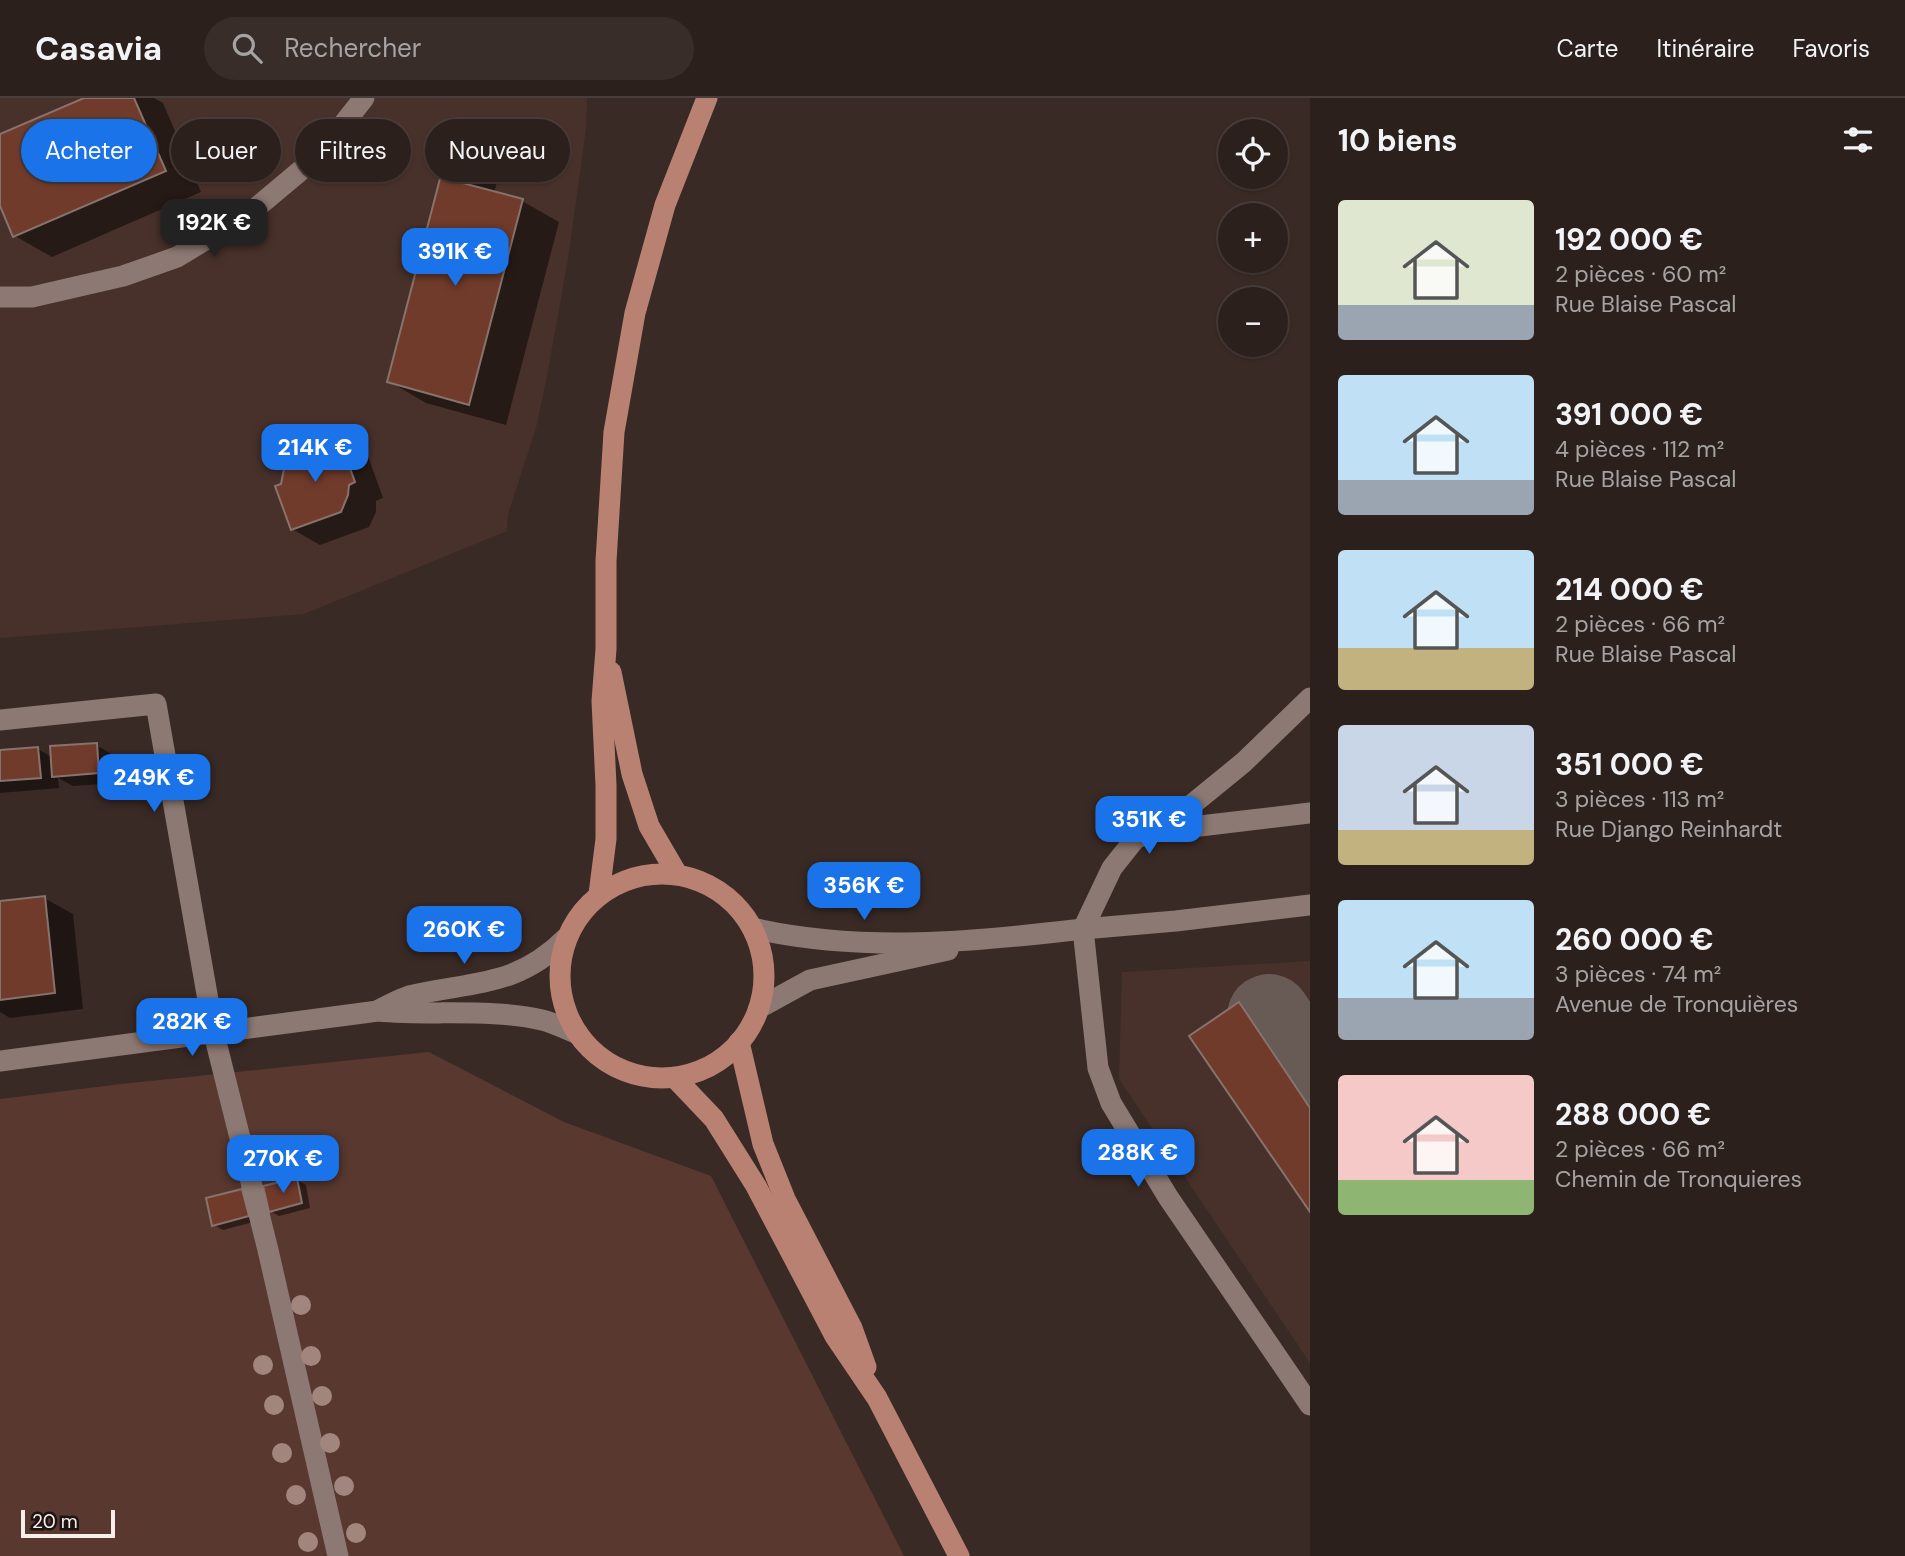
<!DOCTYPE html>
<html lang="fr">
<meta charset="utf-8">
<style>
:root{--surface:#2c201c;--page:#382d29;--text:#f1f3f6;--muted:#a6a3a3;--line:#483e3b;--accent:#1a73e8}
body{margin:0;font-family:"DM Sans",sans-serif;background:var(--page);color:var(--text);height:100vh;display:flex;flex-direction:column;font-size:26px;white-space:nowrap}
*{box-sizing:border-box;margin:0}
p{font-size:23px;color:var(--muted)}
.icon{flex:none;width:38px;height:38px;fill:none;stroke:currentColor;stroke-width:2;stroke-linecap:round;stroke-linejoin:round}
.map{position:relative;flex:1;overflow:hidden}
.side{display:flex;flex-direction:column;background:var(--surface);width:595px}
.side>*{flex:none}
.top-card{position:absolute;left:21px;top:21px;width:665px;height:63px;display:flex;gap:14px}
.buttons{position:absolute;left:1218px;top:21px;display:grid;gap:14px}
.buttons a{display:grid;place-items:center;width:70px;height:70px;border-radius:50%;background:var(--surface);box-shadow:0 2px 5px #0004,0 0 0 2px var(--line);font-size:35px}
.scale{position:absolute;left:21px;bottom:18px;width:94px;box-sizing:border-box;padding-left:7px;border:4px solid #f9eeea;border-top:0;font-size:19px;line-height:24px;white-space:nowrap;color:#f9eeea;-webkit-text-stroke:5px #1c1412;paint-order:stroke}
.price{position:absolute;translate:-50% -60px;padding:0 16px;border-radius:14px;background:var(--accent);color:#fff;font-size:23px;line-height:46px;filter:drop-shadow(0 2px 4px #0008)}
.price::after{content:'';position:absolute;left:50%;top:42px;width:21px;height:16px;margin-left:-10px;background:inherit;clip-path:polygon(0 0,100% 0,50% 100%)}
.price.selected{background:#222;color:#fff}
ul{padding:0;list-style:none}
li{display:flex;align-items:center;gap:21px;height:175px;padding:0 28px}
li span{display:grid;place-items:center;flex:none;width:196px;height:140px;border-radius:7px;color:#555}
li>.icon{margin-inline-start:auto}
span .icon{width:84px;height:84px;fill:#fffc;stroke-width:1}
li b{font-size:30px}
h2{display:flex;justify-content:space-between;align-items:center;height:84px;padding:0 28px;font-size:30px}
.pill{padding:0 24px;border-radius:32px;background:var(--surface);box-shadow:0 2px 5px #0004,0 0 0 2px var(--line);font-size:24px;line-height:63px}
.pill.selected{background:var(--accent);color:#fff}
header{display:flex;align-items:center;gap:42px;box-sizing:border-box;height:98px;padding:0 35px;background:var(--surface);border-bottom:2px solid var(--line)}
header strong{font-size:33px}
nav{display:flex;gap:38px;margin-inline-start:auto;font-size:24px}
.search{width:490px;height:63px;background:var(--page);display:flex;align-items:center;gap:18px;box-sizing:border-box;padding:0 24px;border-radius:38px;color:var(--muted);font-size:26px}
main{display:flex;flex:1;min-height:0}
.map>svg:first-child{display:block}
</style>
<header>
<strong>Casavia</strong>
<div class="search"><svg class="icon" aria-label="search" viewBox="0 0 24 24"><circle cx="10" cy="10" r="6"/><path d="M15 15l6 6"/></svg>Rechercher</div>
<nav><a>Carte</a><a>Itinéraire</a><a>Favoris</a></nav>
</header>
<main>
<div class="map">
<svg width="1310" height="1458" viewBox="0 0 1310 1458">
<rect width="100%" height="100%" fill="#3a2a25"/>
<g fill="#48312a">
<polygon points="0,0 587,0 586,31 568,161 547,278 536,330 508,416 507,433 304,516 0,540"/>
<polygon points="1310,863 1310,1265 1119,981 1122,874"/>
</g>
<polygon fill="#58382f" points="429,954 564,1024 711,1078 904,1458 0,1458 0,1001 121,986"/>
<g fill="#0007">
<polygon points="88,0 154,0 163,5 201,94 52,159 15,138 0,104 0,38"/>
<polygon points="463,55 499,77 494,95 522,103 559,124 506,327 426,305 390,284"/>
<polygon points="339,342 368,358 383,400 376,403 376,414 369,429 320,447 292,431"/>
<polygon points="96,647 115,658 117,685 73,688 58,680 59,690 0,695 0,654 38,651 53,660"/>
<polygon points="44,800 73,816 83,911 10,920 0,914 0,804"/>
<polygon points="1239,906 1276,927 1310,979 1310,1111 1192,939"/>
<polygon points="297,1082 306,1087 310,1110 279,1118 270,1113"/>
<polygon points="241,1093 257,1123 223,1132 214,1127"/>
</g>
<g fill="none" stroke-linecap="round" stroke-linejoin="round">
<polyline stroke="#685a55" stroke-width="84" points="1269,918 1310,978"/>
</g>
<g fill="#713b2b" stroke="#87736d" stroke-width="2">
<polygon points="84,0 134,0 166,73 13,139 0,108 0,36"/>
<polygon points="448,50 463,54 455,83 523,101 469,307 387,284"/>
<polygon points="339,340 355,384 349,387 348,397 341,414 291,432 275,388 281,386 284,371 291,364 289,358"/>
<polygon points="97,645 99,675 52,679 50,648"/>
<polygon points="38,649 41,680 0,683 0,652"/>
<polygon points="45,798 55,895 0,902 0,803"/>
<polygon points="1239,904 1310,1010 1310,1114 1189,938"/>
<polygon points="297,1080 302,1105 269,1114 263,1088"/>
<polygon points="242,1091 249,1118 212,1128 206,1100"/>
</g>
<g fill="none" stroke-linecap="round" stroke-linejoin="round">
<g stroke="#8d7973" stroke-width="21">
<polyline points="0,199 32,199 123,178 177,159 250,115 318,58 364,0"/>
<polyline points="0,622 156,606 214,936 268,1152 338,1458"/>
<polyline points="1173,722 1200,728 1310,715"/>
<polyline points="1310,807 1176,823 1083,831 1098,970 1111,1005 1168,1099 1310,1307"/>
<path d="M752 830C862 855 972 844 1083 831L1112 770 1135 741 1173 722 1244 664 1310 600"/>
<polyline points="759,910 810,882 948,852"/>
<path d="M379 912C389 907 399 901 409 898 472 883 516 890 566 840"/>
<path d="M0 963 378 913C431 918 492 910 542 922 554 925 566 931 578 936"/>
</g>
<g stroke="#b88171" stroke-width="21">
<polyline points="611,574 632,676 649,728 677,776"/>
<circle cx="662" cy="878" r="102"/>
<polyline points="599,796 606,741 606,687 602,603 606,551 606,463 614,334 635,215 665,107 707,0"/>
<polyline points="739,944 763,1046 785,1101 852,1230 866,1269"/>
<polyline points="675,980 714,1021 756,1088 835,1238 877,1300 959,1458"/>
</g>
</g>
<g fill="#a2867e">
<circle cx="301" cy="1207" r="10"/>
<circle cx="311" cy="1258" r="10"/>
<circle cx="263" cy="1267" r="10"/>
<circle cx="322" cy="1298" r="10"/>
<circle cx="274" cy="1307" r="10"/>
<circle cx="330" cy="1345" r="10"/>
<circle cx="282" cy="1355" r="10"/>
<circle cx="344" cy="1388" r="10"/>
<circle cx="296" cy="1397" r="10"/>
<circle cx="356" cy="1435" r="10"/>
<circle cx="308" cy="1444" r="10"/>
</g>
</svg>
<div class="buttons">
<a><svg class="icon" aria-label="locate" viewBox="0 0 24 24"><circle cx="12" cy="12" r="6"/><path d="M12 2v4M12 18v4M2 12h4M18 12h4"/></svg></a>
<a>+</a>
<a>−</a>
</div>
<div class="scale">20 m</div>
<b class="price selected" style="left:214px;top:161px">192K €</b>
<b class="price" style="left:455px;top:190px">391K €</b>
<b class="price" style="left:315px;top:386px">214K €</b>
<b class="price" style="left:154px;top:716px">249K €</b>
<b class="price" style="left:1149px;top:758px">351K €</b>
<b class="price" style="left:864px;top:824px">356K €</b>
<b class="price" style="left:464px;top:868px">260K €</b>
<b class="price" style="left:192px;top:960px">282K €</b>
<b class="price" style="left:1138px;top:1091px">288K €</b>
<b class="price" style="left:283px;top:1097px">270K €</b>
<div class="top-card">
<a class="pill selected">Acheter</a>
<a class="pill">Louer</a>
<a class="pill">Filtres</a>
<a class="pill">Nouveau</a>
</div>
</div>
<section class="side">
<h2>10 biens<svg class="icon" aria-label="filters" viewBox="0 0 24 24"><path d="M4 7h16M4 17h16"/><circle cx="9" cy="7" r="2"/><circle cx="15" cy="17" r="2"/></svg></h2>
<ul>
<li><span style="background:linear-gradient(#dfe7d0 75%,#9aa5b1 0)"><svg class="icon" aria-label="home" viewBox="0 0 24 24"><path d="M3 11l9-7 9 7M6 9v11h12V9"/></svg></span><div><b>192 000 €</b><p>2 pièces · 60 m²</p><p>Rue Blaise Pascal</p></div></li>
<li><span style="background:linear-gradient(#bfe0f5 75%,#9aa5b1 0)"><svg class="icon" aria-label="home" viewBox="0 0 24 24"><path d="M3 11l9-7 9 7M6 9v11h12V9"/></svg></span><div><b>391 000 €</b><p>4 pièces · 112 m²</p><p>Rue Blaise Pascal</p></div></li>
<li><span style="background:linear-gradient(#bfe0f5 70%,#c2b280 0)"><svg class="icon" aria-label="home" viewBox="0 0 24 24"><path d="M3 11l9-7 9 7M6 9v11h12V9"/></svg></span><div><b>214 000 €</b><p>2 pièces · 66 m²</p><p>Rue Blaise Pascal</p></div></li>
<li><span style="background:linear-gradient(#c9d6e8 75%,#c2b280 0)"><svg class="icon" aria-label="home" viewBox="0 0 24 24"><path d="M3 11l9-7 9 7M6 9v11h12V9"/></svg></span><div><b>351 000 €</b><p>3 pièces · 113 m²</p><p>Rue Django Reinhardt</p></div></li>
<li><span style="background:linear-gradient(#bfe0f5 70%,#9aa5b1 0)"><svg class="icon" aria-label="home" viewBox="0 0 24 24"><path d="M3 11l9-7 9 7M6 9v11h12V9"/></svg></span><div><b>260 000 €</b><p>3 pièces · 74 m²</p><p>Avenue de Tronquières</p></div></li>
<li><span style="background:linear-gradient(#f6c9c9 75%,#8fb573 0)"><svg class="icon" aria-label="home" viewBox="0 0 24 24"><path d="M3 11l9-7 9 7M6 9v11h12V9"/></svg></span><div><b>288 000 €</b><p>2 pièces · 66 m²</p><p>Chemin de Tronquieres</p></div></li>
</ul>
</section>
</main>
